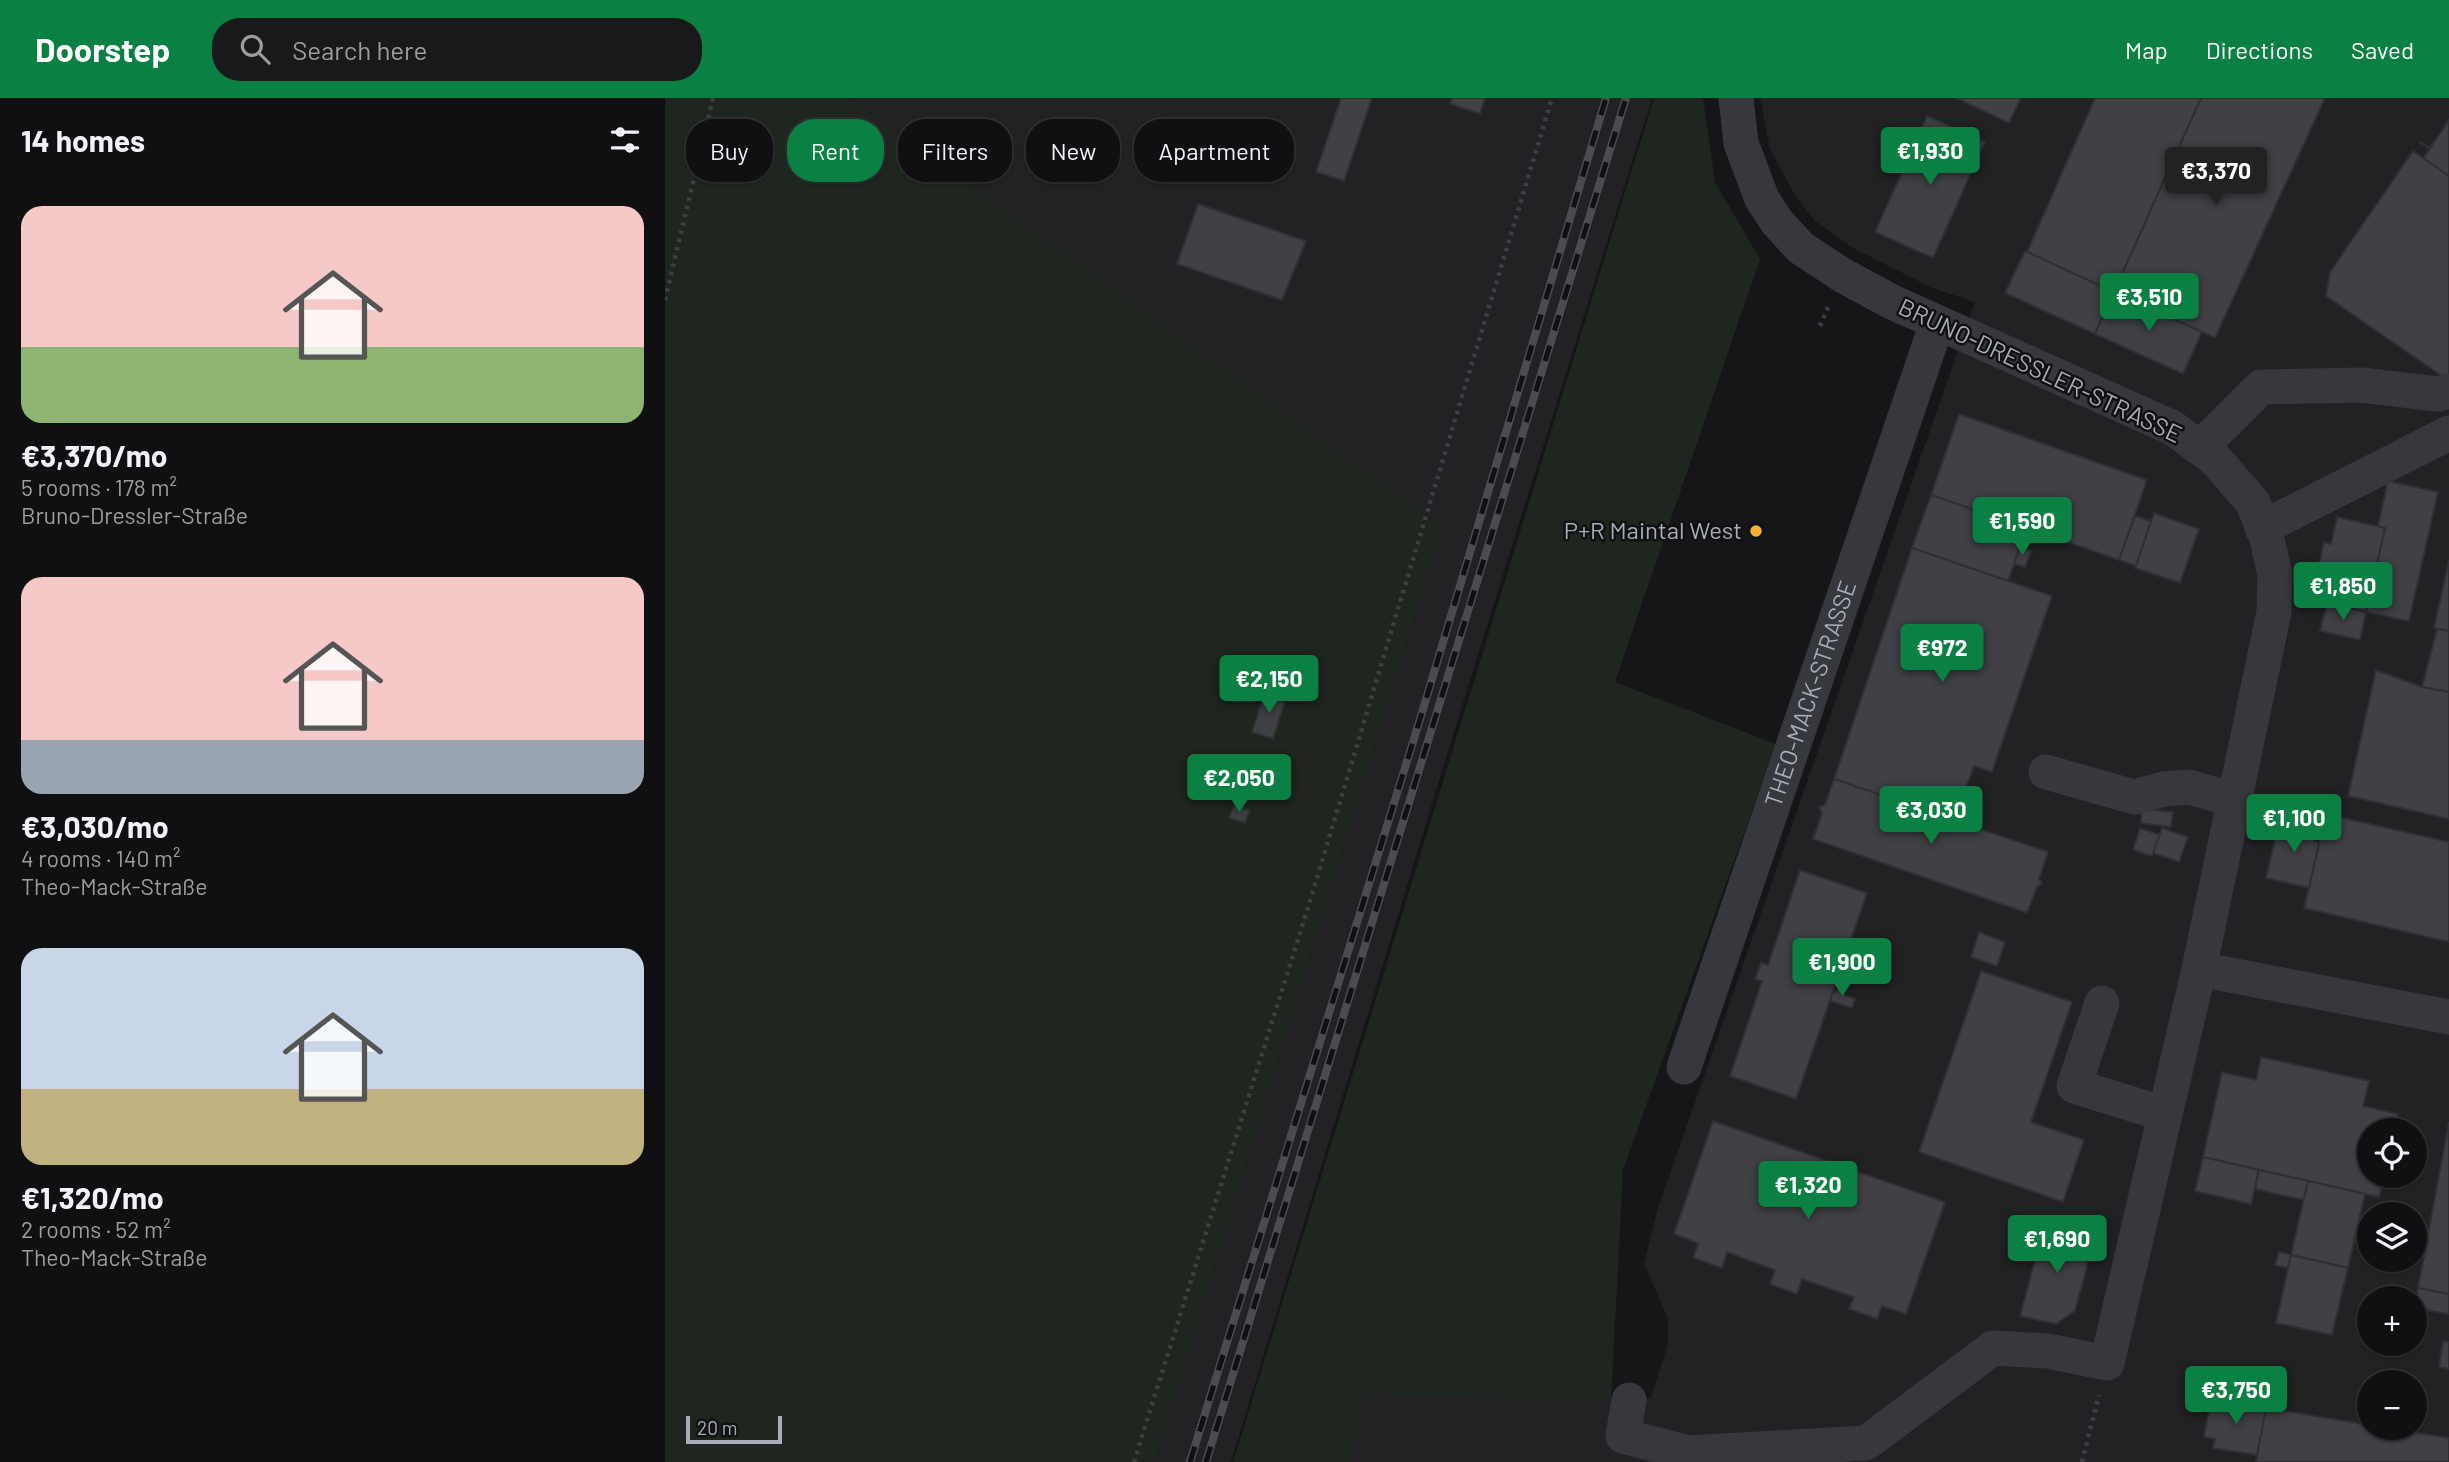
<!DOCTYPE html>
<meta charset="utf-8">
<style>
:root{--surface:#101012;--page:#19191b;--text:#f1f3f6;--muted:#9c9d9f;--line:#303032;--accent:#0b8043}
body{margin:0;font-family:Barlow,sans-serif;background:var(--page);color:var(--text);height:100vh;display:flex;flex-direction:column;font-size:26px;white-space:nowrap}
*{box-sizing:border-box;margin:0}
p{font-size:23px;color:var(--muted)}
.icon{flex:none;width:38px;height:38px;fill:none;stroke:currentColor;stroke-width:2;stroke-linecap:round;stroke-linejoin:round}
.map{position:relative;flex:1;overflow:hidden}
.panel{display:flex;flex-direction:column;background:var(--surface);width:665px}
.panel>*{flex:none}
.banner{position:absolute;left:21px;top:21px;width:665px;height:63px;display:flex;gap:14px}
.buttons{position:absolute;left:1692px;top:1020px;display:grid;gap:14px}
.buttons a{display:grid;place-items:center;width:70px;height:70px;border-radius:50%;background:var(--surface);box-shadow:0 2px 5px #0004,0 0 0 2px var(--line);font-size:35px}
.scale{position:absolute;left:21px;bottom:18px;width:96px;box-sizing:border-box;padding-left:7px;border:4px solid #a8adb8;border-top:0;font-size:19px;line-height:24px;white-space:nowrap;color:#a8adb8;-webkit-text-stroke:5px #111113;paint-order:stroke}
.price{position:absolute;translate:-50% -60px;padding:0 16px;border-radius:7px;background:var(--accent);color:#fff;font-size:23px;line-height:46px;filter:drop-shadow(0 2px 4px #0008)}
.price::after{content:'';position:absolute;left:50%;top:42px;width:21px;height:16px;margin-left:-10px;background:inherit;clip-path:polygon(0 0,100% 0,50% 100%)}
.price.on{background:#222;color:#fff}
ul{padding:0;list-style:none}
li{display:grid;align-content:center;gap:14px;height:371px;padding:0 21px}
li span{display:grid;place-items:center;height:217px;border-radius:21px;color:#555}
li>.icon{margin-inline-start:auto}
span .icon{width:126px;height:126px;fill:#fffc;stroke-width:1}
li b{font-size:30px}
h2{display:flex;justify-content:space-between;align-items:center;height:84px;padding:0 21px;font-size:30px}
.pill{padding:0 24px;border-radius:28px;background:var(--surface);box-shadow:0 2px 5px #0004,0 0 0 2px var(--line);font-size:24px;line-height:63px}
.pill.on{background:var(--accent);color:#fff}
header{display:flex;align-items:center;gap:42px;box-sizing:border-box;height:98px;padding:0 35px;background:var(--accent);color:#fff}
header strong{font-size:33px}
nav{display:flex;gap:38px;margin-inline-start:auto;font-size:24px}
.search{width:490px;height:63px;background:var(--page);display:flex;align-items:center;gap:18px;box-sizing:border-box;padding:0 24px;border-radius:28px;color:var(--muted);font-size:26px}
main{display:flex;flex:1;min-height:0}
.map>svg:first-child{display:block}
</style>
<header>
<strong>Doorstep</strong>
<div class="search"><svg class="icon" aria-label="search" viewBox="0 0 24 24"><circle cx="10" cy="10" r="6"/><path d="M15 15l6 6"/></svg>Search here</div>
<nav><a>Map</a><a>Directions</a><a>Saved</a></nav>
</header>
<main>
<section class="panel">
<h2>14 homes<svg class="icon" aria-label="filters" viewBox="0 0 24 24"><path d="M4 7h16M4 17h16"/><circle cx="9" cy="7" r="2"/><circle cx="15" cy="17" r="2"/></svg></h2>
<ul>
<li><span style="background:linear-gradient(#f6c9c9 65%,#8fb573 0)"><svg class="icon" aria-label="home" viewBox="0 0 24 24"><path d="M3 11l9-7 9 7M6 9v11h12V9"/></svg></span><div><b>€3,370/mo</b><p>5 rooms · 178 m²</p><p>Bruno-Dressler-Straße</p></div></li>
<li><span style="background:linear-gradient(#f6c9c9 75%,#9aa5b1 0)"><svg class="icon" aria-label="home" viewBox="0 0 24 24"><path d="M3 11l9-7 9 7M6 9v11h12V9"/></svg></span><div><b>€3,030/mo</b><p>4 rooms · 140 m²</p><p>Theo-Mack-Straße</p></div></li>
<li><span style="background:linear-gradient(#c9d6e8 65%,#c2b280 0)"><svg class="icon" aria-label="home" viewBox="0 0 24 24"><path d="M3 11l9-7 9 7M6 9v11h12V9"/></svg></span><div><b>€1,320/mo</b><p>2 rooms · 52 m²</p><p>Theo-Mack-Straße</p></div></li>
</ul>
</section>
<div class="map">
<svg width="1784" height="1364" viewBox="0 0 1784 1364">
<rect width="100%" height="100%" fill="#161618"/>
<g fill="#222225" fill-rule="evenodd">
<polygon points="184,0 987,0 791,627 566,1364 490,1364 777,429"/>
<path d="M1095 0H1784V1364H684L701 1296 980 1302 986 1299 1003 1246V1220L979 1166 993 1110 1310 204 1267 190 1188 150 1150 123 1131 99 1105 51ZM1704 1032H1750V1078H1704ZM1704 1116H1750V1162H1704ZM1704 1200H1750V1246H1704ZM1704 1284H1750V1330H1704Z"/>
</g>
<g fill="#1e261f">
<polygon points="0,0 184,0 777,429 490,1364 0,1364"/>
<polygon points="989,0 1038,0 1050,84 1095,161 950,584 1111,646 958,1072 946,1303 701,1296 684,1364 568,1364"/>
</g>
<g fill="#404145" stroke="#303034" stroke-width="2">
<polygon points="676,0 707,0 679,83 651,74"/>
<polygon points="787,0 820,0 815,16 785,6"/>
<polygon points="1291,0 1356,0 1344,25"/>
<polygon points="1430,0 1536,0 1449,194 1362,154"/>
<polygon points="1536,0 1660,0 1550,240 1449,194"/>
<polygon points="1262,18 1320,44 1268,160 1210,134"/>
<polygon points="1784,22 1784,78 1758,60 1765,51 1754,44 1765,50"/>
<polygon points="1748,53 1784,78 1784,283 1661,198 1665,174"/>
<polygon points="533,106 641,143 617,202 512,166"/>
<polygon points="1360,153 1449,194 1430,236 1340,195"/>
<polygon points="1449,194 1537,234 1518,276 1430,236"/>
<polygon points="1294,316 1482,382 1454,462 1266,397"/>
<polygon points="1723,383 1773,394 1744,523 1701,514 1720,430 1713,428"/>
<polygon points="1266,397 1362,430 1343,483 1247,450"/>
<polygon points="1489,415 1534,431 1515,485 1470,470"/>
<polygon points="1470,418 1486,423 1471,468 1454,462"/>
<polygon points="1672,419 1720,430 1701,514 1655,503 1661,477 1652,475 1659,444 1666,446"/>
<polygon points="1355,449 1366,453 1360,469 1349,466"/>
<polygon points="1247,450 1387,498 1327,674 1309,668 1290,722 1169,681"/>
<polygon points="1784,462 1784,533 1769,530"/>
<polygon points="1662,505 1701,514 1695,542 1655,533"/>
<polygon points="1772,531 1784,533 1784,594 1757,589"/>
<polygon points="1711,572 1757,589 1784,594 1784,721 1683,698"/>
<polygon points="600,594 621,600 608,641 587,634"/>
<polygon points="1169,681 1383,754 1374,781 1377,786 1372,789 1362,815 1148,741 1157,715 1154,709 1160,707"/>
<polygon points="569,707 585,712 580,725 564,720"/>
<polygon points="1477,711 1508,714 1506,729 1476,725"/>
<polygon points="1661,716 1784,744 1784,844 1639,810"/>
<polygon points="1615,720 1652,729 1649,743 1654,744 1644,790 1601,780"/>
<polygon points="1475,730 1495,737 1487,758 1468,752"/>
<polygon points="1497,730 1523,739 1514,764 1488,755"/>
<polygon points="1135,772 1202,795 1131,1001 1065,978 1097,883 1090,881 1096,865 1103,867"/>
<polygon points="1314,834 1340,844 1332,868 1306,859"/>
<polygon points="1316,873 1407,904 1366,1024 1419,1042 1398,1104 1254,1054"/>
<polygon points="1173,888 1179,890 1177,896 1190,901 1187,910 1165,903 1168,894 1171,894"/>
<polygon points="1596,959 1704,983 1698,1008 1733,1016 1729,1032 1704,1032 1704,1078 1719,1078 1714,1099 1538,1059 1557,974 1591,982"/>
<polygon points="1048,1023 1280,1104 1241,1216 1217,1208 1212,1221 1184,1211 1189,1199 1137,1181 1132,1196 1105,1186 1110,1172 1062,1154 1057,1170 1028,1160 1033,1145 1009,1136"/>
<polygon points="1784,1024 1784,1196 1753,1190"/>
<polygon points="1538,1059 1594,1072 1586,1106 1530,1093"/>
<polygon points="1594,1072 1643,1083 1639,1102 1590,1091"/>
<polygon points="1643,1083 1700,1096 1683,1170 1626,1157"/>
<polygon points="1380,1125 1430,1139 1410,1213 1391,1226 1355,1218"/>
<polygon points="1614,1154 1626,1157 1623,1170 1610,1167"/>
<polygon points="1626,1157 1683,1170 1667,1237 1611,1225"/>
<polygon points="1753,1190 1784,1196 1784,1216 1750,1210"/>
<polygon points="1778,1243 1784,1244 1784,1271 1774,1269"/>
<polygon points="1557,1300 1602,1308 1592,1357 1548,1350 1550,1341 1539,1339 1545,1306 1555,1308"/>
<polygon points="1601,1310 1704,1327 1704,1330 1722,1330 1784,1340 1784,1364 1591,1364"/>
</g>
<g fill="none" stroke-linecap="round" stroke-linejoin="round">
<g stroke="#3d3f44" stroke-width="4.5" stroke-dasharray="3.5 5" stroke-linecap="butt">
<polyline points="0,202 48,0"/>
<polyline points="1155,228 1164,207"/>
<polyline points="469,1364 645,803 887,0"/>
<polyline points="1417,1364 1434,1297"/>
</g>
<g stroke="#37383d" stroke-width="35">
<polyline points="1535,350 1596,289 1696,287 1773,296 1784,293"/>
<polyline points="1597,430 1784,335"/>
<polyline points="1381,674 1469,699 1499,691 1524,689 1570,702"/>
<polyline points="1534,871 1784,919"/>
<polyline points="1437,905 1409,988 1499,1016"/>
<path id="s1" d="M1019 969 1272 225"/>
<polyline points="964,1302 958,1338 1023,1355 1201,1345 1328,1250 1383,1253 1442,1265 1534,871 1609,514 1610,477 1602,441 1588,405 1551,362 1508,330 1227,204 1177,177 1136,150 1112,124 1097,101 1076,45 1071,0"/>
</g>
<defs>
<g id="rail">
<polyline points="525,1364 756,618 941,0"/>
<polyline points="541,1364 961,0"/>
</g>
</defs>
<use href="#rail" stroke="#4a4c52" stroke-width="8"/>
<use href="#rail" stroke="#111113" stroke-width="5" stroke-dasharray="16" stroke-linecap="butt"/>
</g>
<circle fill="#f2b134" stroke="#111113" stroke-width="2.5" cx="1091" cy="433" r="7"/>
<g text-anchor="middle" stroke-width="5" stroke-linejoin="round" paint-order="stroke">
<g font-size="24" fill="#a8adb8" stroke="#111113">
<text transform="translate(1375 273) rotate(25)" y="8">BRUNO-DRESSLER-STRASSE</text>
<text dy="8" stroke="none"><textPath href="#s1" startOffset="394">THEO-MACK-STRASSE</textPath></text>
</g>
<g font-size="24" fill="#a8adb8" stroke="#111113" text-anchor="end">
<text x="1077" y="441">P+R Maintal West</text>
</g>
</g>
</svg>
<div class="buttons">
<a><svg class="icon" aria-label="locate" viewBox="0 0 24 24"><circle cx="12" cy="12" r="6"/><path d="M12 2v4M12 18v4M2 12h4M18 12h4"/></svg></a>
<a><svg class="icon" aria-label="layers" viewBox="0 0 24 24"><path d="M12 4l9 5-9 5-9-5zM3 14l9 5 9-5"/></svg></a>
<a>+</a>
<a>−</a>
</div>
<div class="scale">20 m</div>
<b class="price" style="left:1265px;top:89px">€1,930</b>
<b class="price on" style="left:1551px;top:109px">€3,370</b>
<b class="price" style="left:1484px;top:235px">€3,510</b>
<b class="price" style="left:1357px;top:459px">€1,590</b>
<b class="price" style="left:1678px;top:524px">€1,850</b>
<b class="price" style="left:1277px;top:586px">€972</b>
<b class="price" style="left:604px;top:617px">€2,150</b>
<b class="price" style="left:574px;top:716px">€2,050</b>
<b class="price" style="left:1266px;top:748px">€3,030</b>
<b class="price" style="left:1629px;top:756px">€1,100</b>
<b class="price" style="left:1177px;top:900px">€1,900</b>
<b class="price" style="left:1143px;top:1123px">€1,320</b>
<b class="price" style="left:1392px;top:1177px">€1,690</b>
<b class="price" style="left:1571px;top:1328px">€3,750</b>
<div class="banner">
<a class="pill">Buy</a>
<a class="pill on">Rent</a>
<a class="pill">Filters</a>
<a class="pill">New</a>
<a class="pill">Apartment</a>
</div>
</div>
</main>
